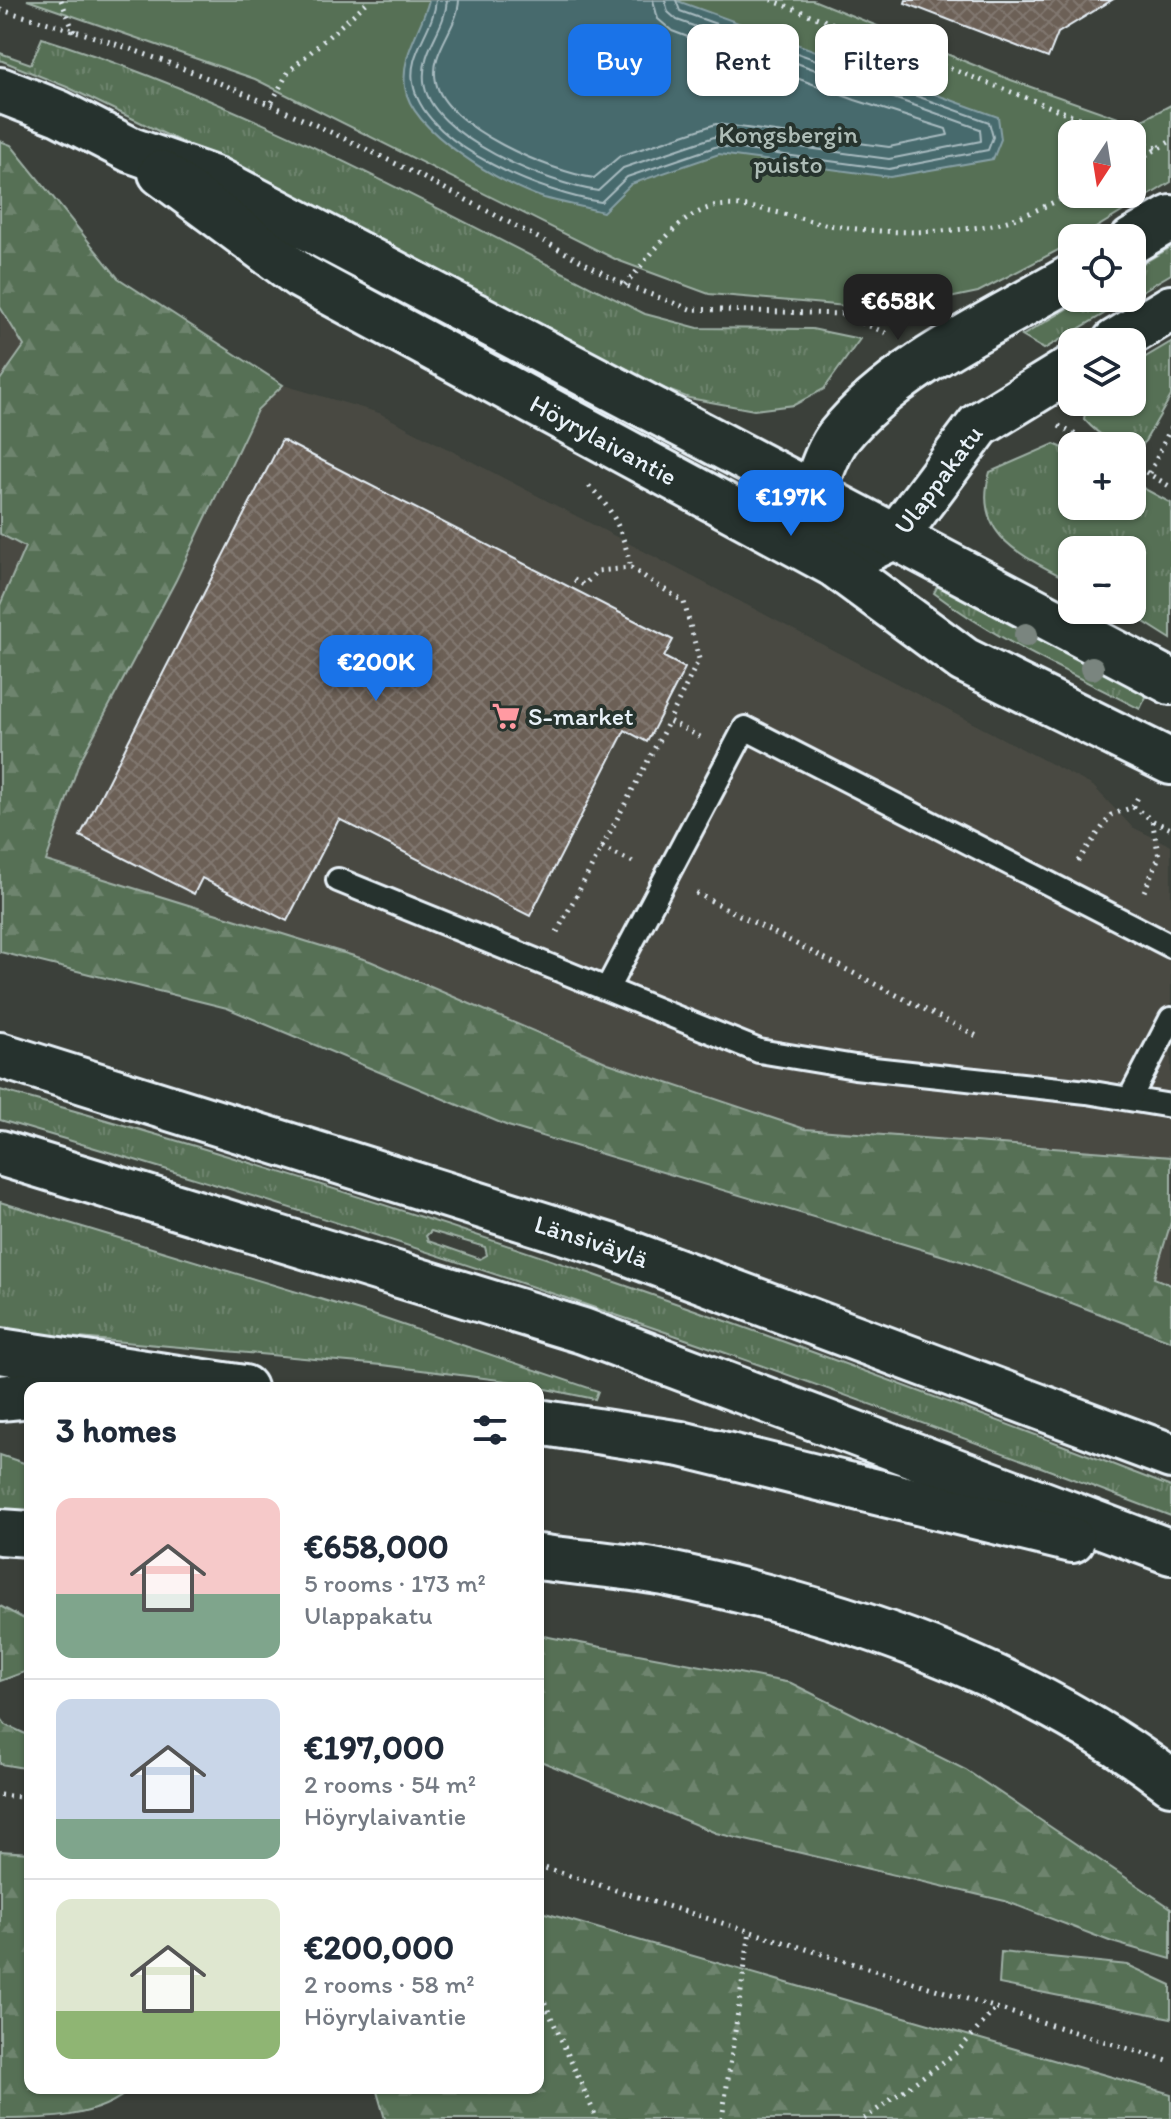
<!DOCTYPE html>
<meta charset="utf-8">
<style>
:root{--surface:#fff;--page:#f6f6f7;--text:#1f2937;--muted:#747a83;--line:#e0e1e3;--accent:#1a73e8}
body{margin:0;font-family:Itim,sans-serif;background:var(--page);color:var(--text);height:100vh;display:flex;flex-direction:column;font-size:30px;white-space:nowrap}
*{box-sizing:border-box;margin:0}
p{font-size:26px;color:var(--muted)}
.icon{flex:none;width:44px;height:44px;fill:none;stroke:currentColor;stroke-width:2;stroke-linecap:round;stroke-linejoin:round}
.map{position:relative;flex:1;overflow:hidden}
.panel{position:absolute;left:24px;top:1382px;width:520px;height:712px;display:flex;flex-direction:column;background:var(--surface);border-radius:16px;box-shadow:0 2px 6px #0004}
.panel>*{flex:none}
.hud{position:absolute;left:568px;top:24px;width:482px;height:72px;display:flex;gap:16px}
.needle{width:52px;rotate:192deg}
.controls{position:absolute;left:1058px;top:120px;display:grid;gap:16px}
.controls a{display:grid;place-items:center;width:88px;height:88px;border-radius:16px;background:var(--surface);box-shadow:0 2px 6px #0004;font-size:40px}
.price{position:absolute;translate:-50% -68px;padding:0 18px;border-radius:16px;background:var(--accent);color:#fff;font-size:26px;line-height:52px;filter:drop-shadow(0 2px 4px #0008)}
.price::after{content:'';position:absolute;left:50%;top:48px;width:24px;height:18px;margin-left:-12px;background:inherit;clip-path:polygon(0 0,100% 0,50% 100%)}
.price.on{background:#222;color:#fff}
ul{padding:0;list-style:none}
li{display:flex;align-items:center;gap:24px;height:200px;padding:0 32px}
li+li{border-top:2px solid var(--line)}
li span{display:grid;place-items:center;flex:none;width:224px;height:160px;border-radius:16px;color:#555}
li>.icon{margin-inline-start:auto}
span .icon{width:96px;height:96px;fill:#fffc;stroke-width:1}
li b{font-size:34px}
h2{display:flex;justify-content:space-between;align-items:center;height:96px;padding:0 32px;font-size:34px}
.chip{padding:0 28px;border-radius:16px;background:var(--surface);box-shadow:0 2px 6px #0004;font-size:28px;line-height:72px}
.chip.on{background:var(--accent);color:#fff}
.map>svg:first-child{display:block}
</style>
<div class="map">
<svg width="1171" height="2119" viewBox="0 0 1171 2119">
<defs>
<pattern id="grass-tufts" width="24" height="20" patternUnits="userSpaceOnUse" patternTransform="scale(2)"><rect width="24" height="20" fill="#566f55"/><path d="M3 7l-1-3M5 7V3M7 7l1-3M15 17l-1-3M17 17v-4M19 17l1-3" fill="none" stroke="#6e846e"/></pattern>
<pattern id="forest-firs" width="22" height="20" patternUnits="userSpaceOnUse" patternTransform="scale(2)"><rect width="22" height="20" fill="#566f55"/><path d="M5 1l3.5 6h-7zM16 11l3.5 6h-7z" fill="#6e846e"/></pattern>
<pattern id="building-cross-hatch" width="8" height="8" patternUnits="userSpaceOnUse" patternTransform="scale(2)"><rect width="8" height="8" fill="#6c6057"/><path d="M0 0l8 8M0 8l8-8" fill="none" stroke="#817770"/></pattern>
</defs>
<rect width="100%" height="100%" fill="#3b403a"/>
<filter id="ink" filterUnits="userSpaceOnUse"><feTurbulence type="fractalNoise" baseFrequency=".0125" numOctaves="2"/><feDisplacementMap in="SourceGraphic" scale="16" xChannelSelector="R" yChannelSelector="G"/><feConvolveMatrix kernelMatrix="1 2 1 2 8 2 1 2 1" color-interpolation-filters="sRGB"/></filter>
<g filter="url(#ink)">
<g fill="#4a4a43">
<polygon points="0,307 24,346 0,380"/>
<polygon points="283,385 379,413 1093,786 1132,827 1171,846 1171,1157 805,1129 608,1063 370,961 45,861 79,763 176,580 257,410"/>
<polygon points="0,534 25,547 0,605"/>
<polygon points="1171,1222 1171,1285 1153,1279"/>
</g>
<g fill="url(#grass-tufts)" stroke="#9fb0a6" stroke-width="2" fill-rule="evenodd">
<path d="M42 38C254 105 447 215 645 314L698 328 812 329 860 339 824 389 794 405 754 410 689 398 610 368 200 151 67 87 0 60V53L31 64Z"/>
<polygon points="1171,247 1171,274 1132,297 1132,270"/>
<polygon points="1086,298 1131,298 1044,349 1022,336"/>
<path d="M1171 342V396L1141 448C1118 448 1100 437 1084 419L1087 402H1132V365Z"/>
<path d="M1054 444 1072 452V506H1132V482L1171 503V639L1125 610H1132V550H1072V582C1024 556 971 537 990 472Z"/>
<path d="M942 577 1150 689 1140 709C1069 672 998 641 934 593Z"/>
<path d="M0 1090C397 1199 787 1338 1171 1487V1516C786 1369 396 1235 0 1120ZM431 1231 485 1247 487 1255 480 1259 428 1241 426 1236Z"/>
<polygon points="0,1202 373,1315 598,1391 595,1399 507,1381 382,1365 0,1331"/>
<polygon points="0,1455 30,1465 30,1513 0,1511"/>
</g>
<g fill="url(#forest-firs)" stroke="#9fb0a6" stroke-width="2">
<polygon points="0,141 11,145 118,278 283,385 257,410 176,580 79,763 46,861 370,961 608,1063 805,1129 1171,1157 1171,1222 1154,1278 1171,1285 1171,1341 964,1262 508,1126 227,1008 0,952 0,605 25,547 0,534 0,380 24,346 0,307"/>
<polygon points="0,1606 30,1622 30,1670 0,1681"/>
<polygon points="538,1635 791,1683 966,1770 1171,1908 1171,1959 1112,1942 1005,1901 716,1833 538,1760"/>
<polygon points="0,1717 6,1725 30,1736 30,1769 0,1764"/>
<path d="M0 1851 30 1853V2088H132C98 2119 45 2119 0 2119Z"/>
<polygon points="538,1911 1171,2094 1171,2119 385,2119 376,2088 538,2088"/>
<polygon points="1001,1952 1128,1965 1171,1985 1171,2018 999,1984"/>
</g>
<path fill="#566f55" stroke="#9fb0a6" stroke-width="2" fill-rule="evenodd" d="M27 0H813L1011 80 1135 124 1171 105V182L1079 238H1072L1064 247 978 292 892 310 709 294 617 260 255 79ZM1072 134H1132V194H1072Z"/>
<path fill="#476a6d" stroke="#87a0a5" stroke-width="2" d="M429 0H675L998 117 1001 139 993 159 890 177 719 154 631 184 603 212C584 207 563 203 544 198 504 186 411 132 405 87 401 53 421 31 429 0Z"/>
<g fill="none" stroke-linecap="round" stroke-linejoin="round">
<g stroke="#a8bbc0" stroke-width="2">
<path d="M436 0C434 31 405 54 414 88 429 148 545 194 601 202L627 177 718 146 889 169 988 150 993 137 989 122 680 11 676 0"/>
<path d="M447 0C445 31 421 48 424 81 427 136 552 185 598 191L623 168 717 136 889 159 981 141 980 129 677 20 668 12 665 0"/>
<path d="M459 0C458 29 429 52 436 82 445 128 552 172 594 178L620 156 716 124 889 147 948 135 946 129 855 100 672 31 658 19 653 0"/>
</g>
</g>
<g fill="url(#building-cross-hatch)" stroke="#e8f1f8" stroke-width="2">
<polygon points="906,0 1112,0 1058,33 1048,58 905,3"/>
<polygon points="282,440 673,640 664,657 685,668 668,701 647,742 625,730 530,916 339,819 287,921 202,878 194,894 80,836"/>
</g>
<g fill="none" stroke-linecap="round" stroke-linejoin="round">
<defs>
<g id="service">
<polyline points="338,880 759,1051 855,1067 1087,1092 1171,1106"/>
<polyline points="608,987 745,728 1171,946"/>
<polyline points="1130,1098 1171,1019"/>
</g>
<g id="tertiary">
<polyline points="1132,241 1171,218"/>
<path id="s1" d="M1072 277C997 321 894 367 839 436 827 451 821 474 813 492L835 565 896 536 979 425 1072 368"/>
<polyline points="1115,342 1171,308"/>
</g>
<g id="primary">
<polyline points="0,90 59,113 131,150 217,180 1171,682"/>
<path id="s2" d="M161 173 300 276 835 565 964 660 1171 762"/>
</g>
<g id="motorway">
<path id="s3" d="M0 1055 610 1246 1171 1456"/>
<polyline points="0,1153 583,1331 1171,1552"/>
<polyline points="0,1351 244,1388"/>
<polyline points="0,1398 30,1395"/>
<polyline points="538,1422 681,1444 1072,1540"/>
<polyline points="0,1532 30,1534"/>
<path d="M538 1557C580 1563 623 1565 664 1573 843 1610 1025 1671 1171 1782"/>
</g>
</defs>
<use href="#service" stroke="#e8f1f8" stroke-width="28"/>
<use href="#tertiary" stroke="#e8f1f8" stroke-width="50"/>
<use href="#primary" stroke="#e8f1f8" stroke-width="50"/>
<use href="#motorway" stroke="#e8f1f8" stroke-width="50"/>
<g stroke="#e8f1f8" stroke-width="5" stroke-dasharray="2 6" stroke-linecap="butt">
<polyline points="61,0 74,32"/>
<polyline points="771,0 1121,134"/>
<path d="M0 10C222 65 426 177 625 285L690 309 842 314 886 333"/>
<polyline points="272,102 288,72 370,0"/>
<polyline points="1132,138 1157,148"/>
<polyline points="1132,163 1171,141"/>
<path d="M625 285C649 258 674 219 709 208 739 198 798 219 829 225 880 234 936 234 987 226 1016 221 1045 206 1072 194"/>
<polyline points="1059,426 1097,446"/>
<polyline points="1132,464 1171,487"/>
<polyline points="1150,473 1171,427"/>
<path d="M589 486C615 511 623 533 631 568"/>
<polyline points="574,580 584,585 597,571 631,568 684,602 699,659 669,721"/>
<polyline points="1133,807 1152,820 1159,857 1142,896"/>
<polyline points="1153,821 1171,829"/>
<polyline points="602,847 637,864"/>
<polyline points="1078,861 1111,815 1133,807 1139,795"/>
<polyline points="696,893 977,1036"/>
<polyline points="557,932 669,721 704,739"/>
<polyline points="0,1795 30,1798"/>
<polyline points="538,1866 1171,2062"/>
<polyline points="538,1988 597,2119"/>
<polyline points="722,2119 750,1931"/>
<polyline points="864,2119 957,2052 997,2007"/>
</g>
<use href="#service" stroke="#26332d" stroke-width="22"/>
<use href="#tertiary" stroke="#26332d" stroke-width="44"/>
<use href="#primary" stroke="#26332d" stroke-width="44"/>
<use href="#motorway" stroke="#26332d" stroke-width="44"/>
</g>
<g fill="#7a857f">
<circle cx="1026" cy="635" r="12"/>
<circle cx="1092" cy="668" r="12"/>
</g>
</g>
<defs>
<symbol id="supermarket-bare" viewBox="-9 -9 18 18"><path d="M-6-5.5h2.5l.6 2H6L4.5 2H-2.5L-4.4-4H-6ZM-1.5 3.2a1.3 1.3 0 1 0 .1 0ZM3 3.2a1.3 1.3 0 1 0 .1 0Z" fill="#ff9aa2" stroke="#26332d" stroke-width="2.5" paint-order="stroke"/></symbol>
</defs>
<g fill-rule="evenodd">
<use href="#supermarket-bare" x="486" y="696" width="40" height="40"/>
</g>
<g text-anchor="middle" stroke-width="8" stroke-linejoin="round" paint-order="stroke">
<g font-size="26" fill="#aebdb7" stroke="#26332d">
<text x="788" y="143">Kongsbergin<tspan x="788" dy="30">puisto</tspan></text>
</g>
<g font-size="26" fill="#e8f1f8" stroke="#26332d">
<text dy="9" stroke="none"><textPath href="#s2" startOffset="518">Höyrylaivantie</textPath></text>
<text dy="9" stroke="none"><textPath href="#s1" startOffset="560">Ulappakatu</textPath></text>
<text dy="9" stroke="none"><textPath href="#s3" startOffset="620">Länsiväylä</textPath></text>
</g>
<g font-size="26" fill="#e8f1f8" stroke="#26332d" text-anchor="start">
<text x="528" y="725">S-market</text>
</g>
</g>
</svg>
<div class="controls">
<a><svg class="needle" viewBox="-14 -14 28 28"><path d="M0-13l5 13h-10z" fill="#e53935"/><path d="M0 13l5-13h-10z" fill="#747a83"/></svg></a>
<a><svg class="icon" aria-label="locate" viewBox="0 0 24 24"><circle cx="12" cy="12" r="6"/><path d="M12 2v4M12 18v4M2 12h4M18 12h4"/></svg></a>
<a><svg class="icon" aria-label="layers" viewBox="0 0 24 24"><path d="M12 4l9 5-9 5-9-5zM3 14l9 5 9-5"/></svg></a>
<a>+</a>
<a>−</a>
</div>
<b class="price on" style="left:898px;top:342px">€658K</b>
<b class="price" style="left:791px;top:538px">€197K</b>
<b class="price" style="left:376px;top:703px">€200K</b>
<div class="hud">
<a class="chip on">Buy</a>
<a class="chip">Rent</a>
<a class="chip">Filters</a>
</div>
<section class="panel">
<h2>3 homes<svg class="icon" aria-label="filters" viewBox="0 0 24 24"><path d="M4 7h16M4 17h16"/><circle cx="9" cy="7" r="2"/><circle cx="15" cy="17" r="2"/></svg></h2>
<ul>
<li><span style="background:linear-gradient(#f6c9c9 60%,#7fa58c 0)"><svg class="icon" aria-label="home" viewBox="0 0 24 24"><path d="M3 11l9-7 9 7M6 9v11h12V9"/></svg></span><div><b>€658,000</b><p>5 rooms · 173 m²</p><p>Ulappakatu</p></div></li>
<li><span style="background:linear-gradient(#c9d6e8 75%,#7fa58c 0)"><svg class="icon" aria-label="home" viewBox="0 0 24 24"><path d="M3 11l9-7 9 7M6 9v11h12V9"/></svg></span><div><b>€197,000</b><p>2 rooms · 54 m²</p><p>Höyrylaivantie</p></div></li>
<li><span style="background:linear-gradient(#dfe7d0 70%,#8fb573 0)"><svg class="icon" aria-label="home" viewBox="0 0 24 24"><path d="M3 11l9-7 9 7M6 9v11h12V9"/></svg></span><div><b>€200,000</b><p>2 rooms · 58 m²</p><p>Höyrylaivantie</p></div></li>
</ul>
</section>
</div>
